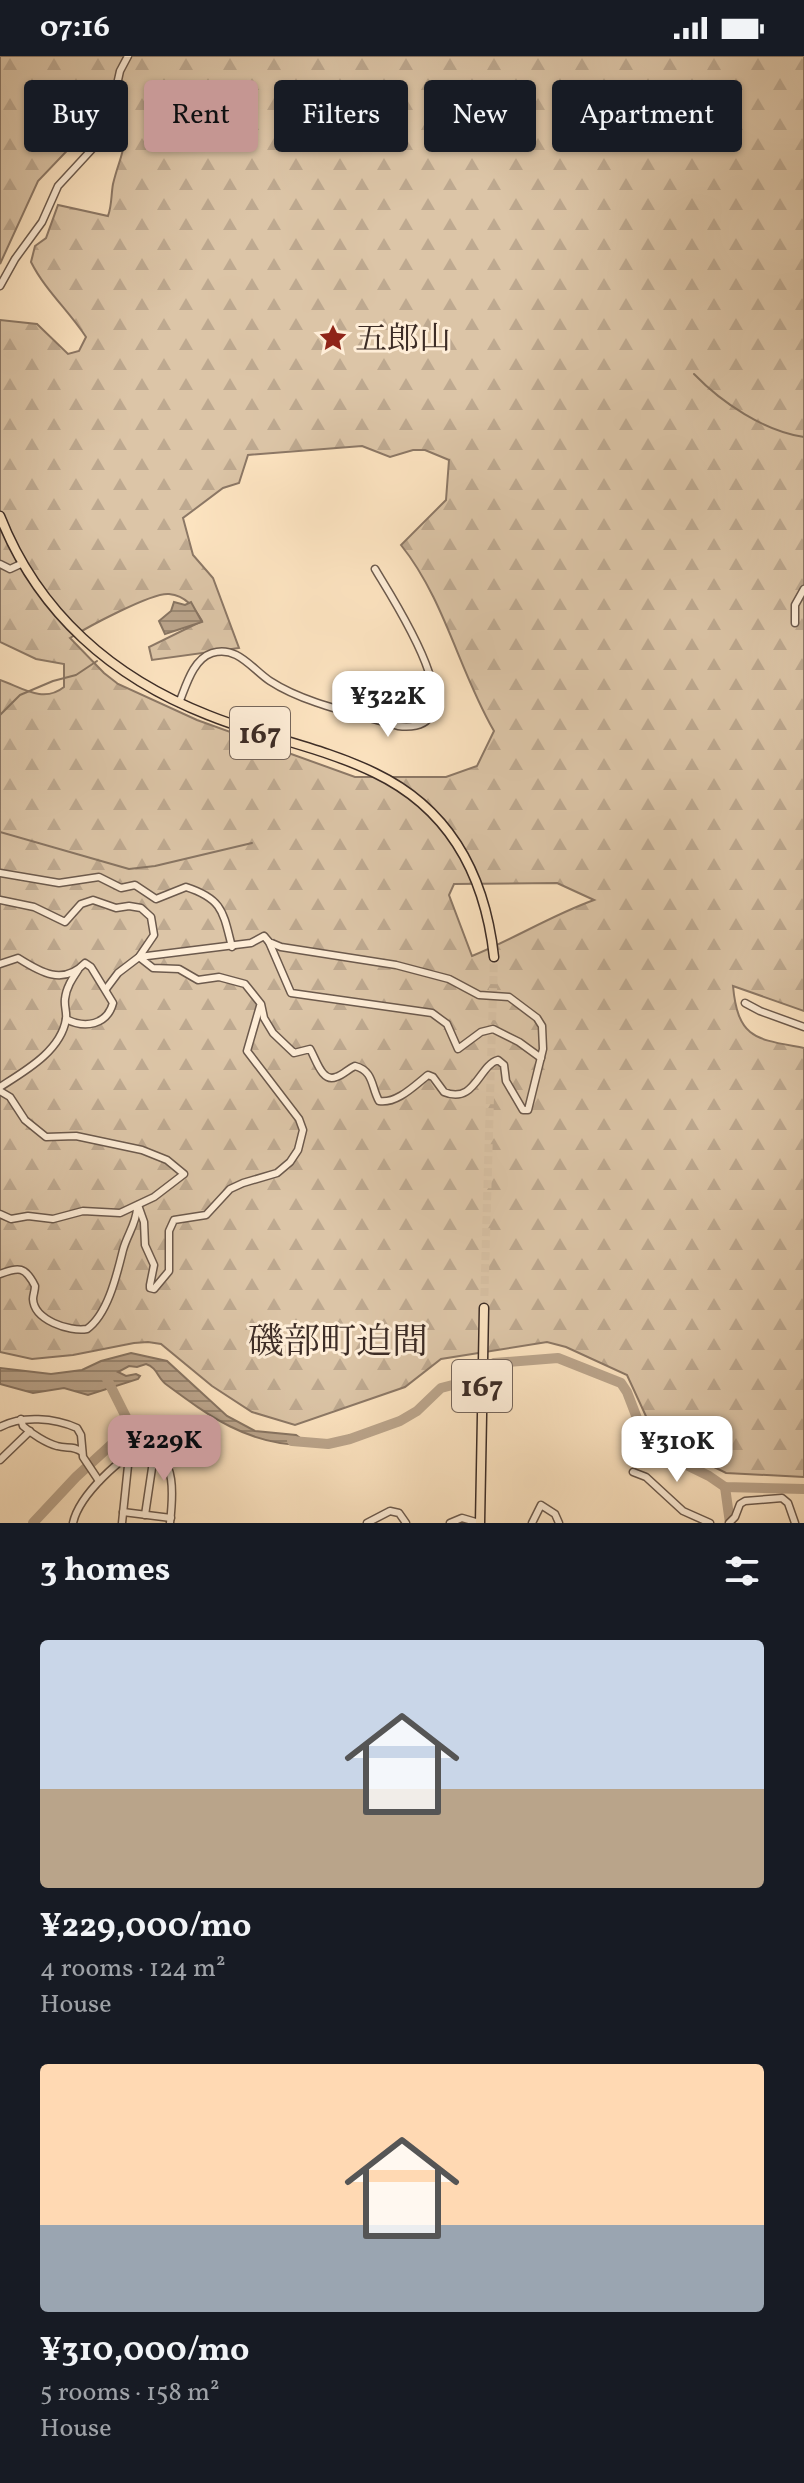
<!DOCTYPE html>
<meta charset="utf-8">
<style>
:root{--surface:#171b24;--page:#242831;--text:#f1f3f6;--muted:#9ea1a6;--accent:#c59692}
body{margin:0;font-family:Vollkorn,"Noto Serif JP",serif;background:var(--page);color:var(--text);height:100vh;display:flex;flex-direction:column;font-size:30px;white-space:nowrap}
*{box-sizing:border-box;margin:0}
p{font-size:26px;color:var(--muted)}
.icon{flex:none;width:44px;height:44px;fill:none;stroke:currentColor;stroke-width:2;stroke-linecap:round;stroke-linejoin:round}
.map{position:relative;height:1467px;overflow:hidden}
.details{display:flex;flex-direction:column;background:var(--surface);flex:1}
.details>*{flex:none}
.top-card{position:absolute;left:24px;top:24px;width:756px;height:72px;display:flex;gap:16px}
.price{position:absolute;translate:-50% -68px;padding:0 18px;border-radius:16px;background:#fff;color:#222;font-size:26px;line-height:52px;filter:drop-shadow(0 2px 4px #0008)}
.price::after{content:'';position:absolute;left:50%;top:48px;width:24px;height:18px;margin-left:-12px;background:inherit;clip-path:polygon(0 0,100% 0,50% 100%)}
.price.on{background:var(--accent);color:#111}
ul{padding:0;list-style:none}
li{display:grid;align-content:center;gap:16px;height:424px;padding:0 40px}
li span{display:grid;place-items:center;height:248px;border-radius:8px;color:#555}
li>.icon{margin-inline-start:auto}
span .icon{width:144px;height:144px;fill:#fffc;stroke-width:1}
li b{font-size:34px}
h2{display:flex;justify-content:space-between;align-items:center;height:96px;padding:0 40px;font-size:34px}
.chip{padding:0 28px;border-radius:8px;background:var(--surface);box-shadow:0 2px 6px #0004;font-size:28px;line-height:72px}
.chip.on{background:var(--accent);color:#111}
.status{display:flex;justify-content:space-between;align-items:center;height:56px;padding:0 40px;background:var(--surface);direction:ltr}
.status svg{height:22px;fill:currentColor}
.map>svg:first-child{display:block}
</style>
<div class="status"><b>07:16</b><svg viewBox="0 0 49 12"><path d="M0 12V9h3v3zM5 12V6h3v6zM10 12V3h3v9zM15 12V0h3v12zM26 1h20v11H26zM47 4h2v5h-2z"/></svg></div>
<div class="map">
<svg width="804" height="1467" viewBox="0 0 804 1467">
<defs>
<pattern id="forest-firs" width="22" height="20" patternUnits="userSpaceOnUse" patternTransform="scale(2)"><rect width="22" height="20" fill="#dcc5a7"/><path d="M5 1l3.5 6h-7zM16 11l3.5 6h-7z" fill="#bea990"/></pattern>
<pattern id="water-rules" width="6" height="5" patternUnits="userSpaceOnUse" patternTransform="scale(2)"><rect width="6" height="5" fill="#bba58c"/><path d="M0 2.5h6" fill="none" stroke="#998772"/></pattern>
</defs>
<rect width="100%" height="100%" fill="#fde4c1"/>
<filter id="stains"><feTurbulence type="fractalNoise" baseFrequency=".0025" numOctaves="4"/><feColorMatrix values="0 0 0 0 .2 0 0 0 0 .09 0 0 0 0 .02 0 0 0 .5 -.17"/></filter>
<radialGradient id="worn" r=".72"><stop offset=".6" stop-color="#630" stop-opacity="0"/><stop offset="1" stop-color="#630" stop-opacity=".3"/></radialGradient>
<path fill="url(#forest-firs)" stroke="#8c7866" stroke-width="2" fill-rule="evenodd" d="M0 0H804V955L733 930C738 984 757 983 804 992V1421L726 1417 656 1382 627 1319 566 1291 547 1286 441 1303 405 1331 295 1369 252 1356 212 1330 161 1288 148 1286 134 1287 73 1299 32 1303 0 1296V624C21 631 43 648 64 631V608L36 603 0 586V264L37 268 68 298 79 295 86 281C69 255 45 234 31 206L35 190 46 182 58 149 108 160C112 149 111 139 113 128 122 90 134 90 103 57L38 125 0 208ZM362 390 390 401 413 394H425L449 404 446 444 401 489C445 544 459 615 494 675L477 710 446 721H355L197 664 118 628 104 617 70 582C86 572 152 536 169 538 187 540 194 552 202 565L149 591 152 604 239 592 213 522 193 499 183 462 223 432 239 427 248 399ZM557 827 594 844C552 859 514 883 472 900L449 839 454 828Z"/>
<g fill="url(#water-rules)" stroke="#887563" stroke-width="2">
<polygon points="174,546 185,549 191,546 202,566 165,578 159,565 171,555"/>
<path d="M131 1297 167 1305 227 1360 255 1375 296 1379 304 1385 303 1389C247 1388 209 1360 167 1329 157 1322 158 1312 146 1308L137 1311 129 1310 118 1316 126 1320 136 1318 140 1320 138 1323 88 1339 64 1332 33 1337 0 1328V1312L51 1318 82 1314 101 1305Z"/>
</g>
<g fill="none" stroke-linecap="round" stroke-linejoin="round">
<g stroke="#887563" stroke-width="2">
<path d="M694 318C722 347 764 375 804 381"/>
<polyline points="0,659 20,639 53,625 76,619 97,605"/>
<polyline points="0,776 129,813 155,810 252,787"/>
</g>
<g stroke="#bba58c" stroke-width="10">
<polyline points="292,1385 328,1388 350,1383 400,1365 417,1355 441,1332 468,1325 494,1307 558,1302 621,1327 627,1336 645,1383 660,1396 709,1420 725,1431 804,1433"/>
<polyline points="725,1431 730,1467"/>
<polyline points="33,1467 76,1421 124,1377 127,1363 107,1323"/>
</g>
<polyline stroke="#d6bfa2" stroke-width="8" stroke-dasharray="8 4" stroke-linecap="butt" points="484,1252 494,901"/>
<defs>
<g id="minor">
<polyline points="0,230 15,203 42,166 58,130 106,78 120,15 128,0"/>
<polyline points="0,508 10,513 23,507"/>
<polyline points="795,567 795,549 804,533"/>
<path d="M179 647C186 630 193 603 212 597 237 589 252 613 270 625 305 648 358 658 398 670 485 680 390 539 375 513"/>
<path d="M0 817 59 827 99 821 121 832 135 829 156 843 186 831C223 843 223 856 232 891"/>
<polyline points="0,844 34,851 65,866 81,848 93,844 116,852 129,850 141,852 151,861 154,879 139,901 118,917 106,933"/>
<path d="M264 880 269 886 281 891 396 909 449 923 479 939 509 941 537 962 542 970 543 993 528 1054H523L506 1025 504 1009 498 1004C479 1009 475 1049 444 1036L433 1021 428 1019C415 1029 397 1048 379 1045 371 1031 374 1015 355 1010 348 1013 343 1019 336 1021 322 1027 316 1003 310 993L294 997 273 977 264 962 261 948 245 928 219 921 198 924 179 913 153 912 139 901 251 887Z"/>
<polyline points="269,886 291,937 432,957 447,968 458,993 481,976 493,973 519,986 541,1002"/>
<path d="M0 908 18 902C40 916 63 930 85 907L91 911 113 947C107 969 85 973 66 963"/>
<polyline points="745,947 760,955 804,971"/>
<path d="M0 1031C25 1015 61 995 66 963 67 956 64 950 65 943 66 932 72 923 78 914"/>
<polyline points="0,1035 10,1041 25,1064 46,1081 76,1080 142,1094 167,1104 184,1118 154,1141 120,1157 83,1155 53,1163 28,1160 11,1163 0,1158"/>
<polyline points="138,1149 144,1166 145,1189 154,1209 150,1229 150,1232 154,1233 169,1215 169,1175 174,1164 206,1159 230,1133 243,1127 277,1117 290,1106 298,1094 303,1074 299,1063 247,995 260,950"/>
<path d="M0 1218C19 1211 25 1210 35 1230 35 1235 33 1239 33 1243 34 1264 69 1276 87 1273 108 1258 117 1218 123 1194 127 1179 136 1168 137 1153"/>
<path d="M21 1363 23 1370C32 1378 46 1387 57 1390 67 1393 73 1389 82 1396"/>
<path d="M0 1371C22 1359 55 1362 77 1372L81 1379 83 1401 99 1425"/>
<polyline points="0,1404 30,1375"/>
<polyline points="633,1416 646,1421 683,1455 710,1467"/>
<polyline points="123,1456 171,1462"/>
<polyline points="145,1459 155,1392"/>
<path d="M73 1467C79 1439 122 1399 148 1389 177 1403 173 1440 170 1467"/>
<polyline points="122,1467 129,1400"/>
<polyline points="367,1467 390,1455 399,1457 406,1467"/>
<polyline points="450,1467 462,1462 479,1467"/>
<polyline points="532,1467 541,1449 555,1458 559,1467"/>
<polyline points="729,1467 735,1461 740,1448 745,1445 782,1442 788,1447 795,1467"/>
</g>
<g id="highway">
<path d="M0 460C38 557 113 622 208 659 262 681 322 691 375 717 450 753 485 820 494 901"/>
<polyline points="480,1467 484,1252"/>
</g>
</defs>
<use href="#minor" stroke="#6c5a4d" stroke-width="9"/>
<use href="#highway" stroke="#3c2c26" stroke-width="11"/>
<use href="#minor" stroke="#feedd7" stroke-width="6"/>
<use href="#highway" stroke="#fde4c1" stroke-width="8"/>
</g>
<defs>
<symbol id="sight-bare" viewBox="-9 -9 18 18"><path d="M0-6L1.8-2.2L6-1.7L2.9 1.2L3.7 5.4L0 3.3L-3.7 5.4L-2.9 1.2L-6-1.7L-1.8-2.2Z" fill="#8f2418" stroke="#feedd7" stroke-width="2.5" paint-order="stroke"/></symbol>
</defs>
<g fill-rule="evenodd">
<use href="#sight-bare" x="313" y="262" width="40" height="40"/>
</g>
<g text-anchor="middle" stroke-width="6" stroke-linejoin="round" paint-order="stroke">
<g fill="#feedd7" stroke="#76665b" stroke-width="2">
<rect x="230" y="651" width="60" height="52" rx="6"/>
<rect x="452" y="1304" width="60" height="52" rx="6"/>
</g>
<g font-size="30" font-weight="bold" fill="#3c2c26">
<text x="260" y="687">167</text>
<text x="482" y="1340">167</text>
</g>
<g font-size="32" fill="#3c2c26" stroke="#feedd7" text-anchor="start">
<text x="355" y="293">五郎山</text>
</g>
<g font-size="36" fill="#3c2c26" stroke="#feedd7">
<text x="338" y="1297">磯部町迫間</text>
</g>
</g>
<rect width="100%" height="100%" filter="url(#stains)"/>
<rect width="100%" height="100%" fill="url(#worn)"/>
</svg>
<b class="price" style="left:388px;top:683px">¥322K</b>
<b class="price on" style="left:164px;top:1427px">¥229K</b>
<b class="price" style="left:677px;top:1428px">¥310K</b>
<div class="top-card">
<a class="chip">Buy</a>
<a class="chip on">Rent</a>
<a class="chip">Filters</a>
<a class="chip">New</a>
<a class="chip">Apartment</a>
</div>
</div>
<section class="details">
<h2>3 homes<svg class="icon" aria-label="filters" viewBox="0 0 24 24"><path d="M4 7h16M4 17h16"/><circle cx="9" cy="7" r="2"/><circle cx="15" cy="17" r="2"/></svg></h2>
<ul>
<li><span style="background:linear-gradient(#c9d6e8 60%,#b9a48a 0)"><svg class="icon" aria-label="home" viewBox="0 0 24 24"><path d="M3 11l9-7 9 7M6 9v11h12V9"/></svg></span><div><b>¥229,000/mo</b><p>4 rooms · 124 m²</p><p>House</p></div></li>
<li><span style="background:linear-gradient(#ffd9b3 65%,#9aa5b1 0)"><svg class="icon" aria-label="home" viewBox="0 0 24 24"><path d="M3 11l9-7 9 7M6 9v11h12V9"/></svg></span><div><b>¥310,000/mo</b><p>5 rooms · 158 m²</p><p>House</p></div></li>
</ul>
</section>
